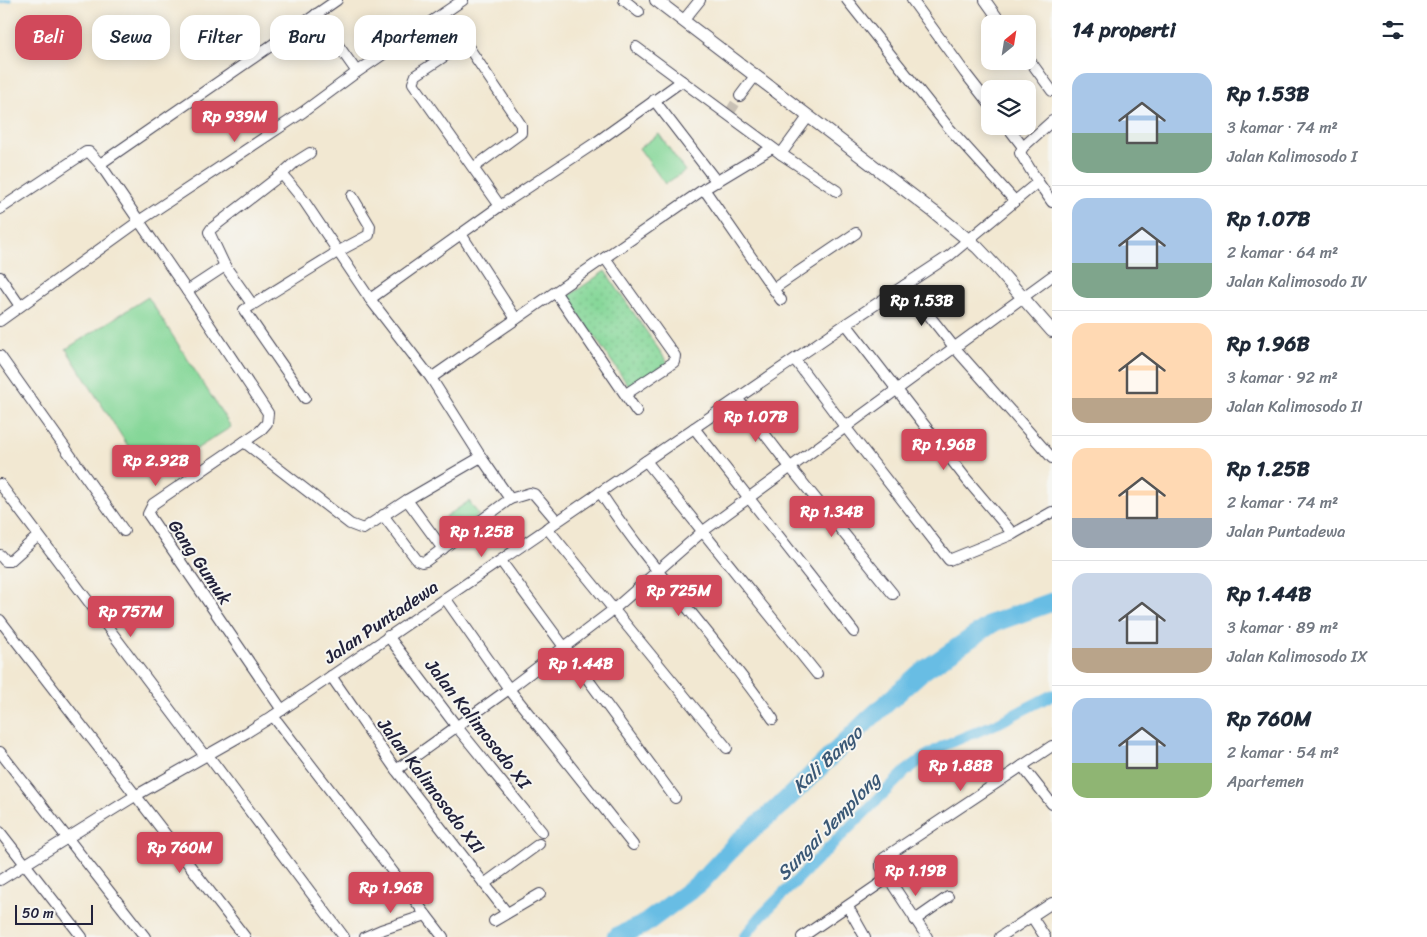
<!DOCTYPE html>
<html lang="id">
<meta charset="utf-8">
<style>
:root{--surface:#fff;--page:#f6f6f7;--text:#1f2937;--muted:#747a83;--line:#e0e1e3;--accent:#d1495b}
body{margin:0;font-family:Sriracha,sans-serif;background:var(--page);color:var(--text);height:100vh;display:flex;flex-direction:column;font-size:19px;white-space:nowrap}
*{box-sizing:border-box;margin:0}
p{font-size:16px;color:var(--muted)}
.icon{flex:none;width:28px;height:28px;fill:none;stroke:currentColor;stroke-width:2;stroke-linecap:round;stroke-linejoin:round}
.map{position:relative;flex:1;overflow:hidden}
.panel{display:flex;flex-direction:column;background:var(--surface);width:375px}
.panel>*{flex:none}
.banner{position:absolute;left:15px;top:15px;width:475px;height:45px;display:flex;gap:10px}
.needle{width:32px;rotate:30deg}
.fabs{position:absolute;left:981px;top:15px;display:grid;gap:10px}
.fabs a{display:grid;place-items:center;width:55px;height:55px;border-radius:10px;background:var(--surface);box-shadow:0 2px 12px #0003;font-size:25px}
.scale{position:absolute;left:15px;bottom:12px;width:78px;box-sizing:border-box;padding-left:5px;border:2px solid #22223b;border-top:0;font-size:14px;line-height:18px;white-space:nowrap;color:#22223b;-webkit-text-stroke:4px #f6f6f2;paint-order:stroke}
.price{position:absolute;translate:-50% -42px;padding:0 11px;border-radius:5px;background:var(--accent);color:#fff;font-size:16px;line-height:32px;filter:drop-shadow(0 1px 2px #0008)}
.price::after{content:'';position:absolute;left:50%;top:30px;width:15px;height:11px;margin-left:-8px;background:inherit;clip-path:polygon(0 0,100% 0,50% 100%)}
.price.active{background:#222;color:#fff}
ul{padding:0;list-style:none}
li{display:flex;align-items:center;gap:15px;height:125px;padding:0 20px}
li+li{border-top:1px solid var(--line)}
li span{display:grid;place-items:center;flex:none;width:140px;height:100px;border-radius:15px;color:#555}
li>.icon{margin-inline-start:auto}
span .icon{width:60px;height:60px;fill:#fffc;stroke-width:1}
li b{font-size:21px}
h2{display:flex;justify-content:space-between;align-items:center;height:60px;padding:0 20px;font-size:21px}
.pill{padding:0 18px;border-radius:15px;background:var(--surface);box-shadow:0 2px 12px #0003;font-size:18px;line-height:45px}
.pill.active{background:var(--accent);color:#fff}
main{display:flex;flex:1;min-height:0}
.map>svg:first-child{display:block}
</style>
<main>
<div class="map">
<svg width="1052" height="937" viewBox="0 0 1052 937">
<defs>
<pattern id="park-dots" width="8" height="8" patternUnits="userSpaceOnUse" patternTransform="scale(1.25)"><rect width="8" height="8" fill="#85d798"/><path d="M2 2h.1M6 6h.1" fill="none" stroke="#73b884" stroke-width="1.8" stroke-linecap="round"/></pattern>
</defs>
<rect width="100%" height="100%" fill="#f6f6f2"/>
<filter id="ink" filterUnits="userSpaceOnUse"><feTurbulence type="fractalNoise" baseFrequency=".02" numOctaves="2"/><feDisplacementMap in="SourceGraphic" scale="10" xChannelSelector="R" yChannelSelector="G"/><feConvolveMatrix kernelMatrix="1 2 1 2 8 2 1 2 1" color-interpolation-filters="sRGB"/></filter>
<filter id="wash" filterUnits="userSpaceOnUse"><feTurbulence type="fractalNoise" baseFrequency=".0096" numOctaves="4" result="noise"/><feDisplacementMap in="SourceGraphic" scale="20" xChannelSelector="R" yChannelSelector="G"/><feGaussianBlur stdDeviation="1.12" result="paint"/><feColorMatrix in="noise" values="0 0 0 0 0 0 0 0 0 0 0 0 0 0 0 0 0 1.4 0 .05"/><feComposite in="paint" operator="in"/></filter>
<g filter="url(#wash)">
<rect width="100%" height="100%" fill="#f2e8d2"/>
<polygon fill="url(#park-dots)" stroke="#547c6a" points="605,271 668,363 630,388 567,297"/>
<g fill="#85d798" stroke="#547c6a">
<polygon points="659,134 685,171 665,184 639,148"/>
<polygon points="148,297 231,427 149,479 66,349"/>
<polygon points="469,501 479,515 448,536 438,522"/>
</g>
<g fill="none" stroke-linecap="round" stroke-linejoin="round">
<polyline stroke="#67bde4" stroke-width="3" points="0,2 10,0"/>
<polyline stroke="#67bde4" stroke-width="11" points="744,937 761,916 906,771 926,756 945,745 998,723 1052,695"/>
<polyline stroke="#67bde4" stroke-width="19" points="616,937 643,925 700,883 739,841 784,802 868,720 920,673 993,623 1052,602"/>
</g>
</g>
<g filter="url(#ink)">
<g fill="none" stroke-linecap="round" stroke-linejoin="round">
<polyline stroke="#c8c0b4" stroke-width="10" stroke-dasharray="10 5" stroke-linecap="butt" points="730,112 740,96"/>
<defs>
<g id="minor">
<polyline points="624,0 639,12"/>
<polyline points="847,0 949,128 1015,201"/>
<polyline points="912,0 965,73 990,105"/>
<polyline points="985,0 1002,24"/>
<polyline points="316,14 357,72"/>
<polyline points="683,21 700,0"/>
<polyline points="636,47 682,81"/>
<polyline points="1028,58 1052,91"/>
<polyline points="740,96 755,76"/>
<polyline points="654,100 717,182"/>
<polyline points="1052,121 1023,147 1020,153 1038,182 1052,202"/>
<polyline points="1007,126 1023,147"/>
<polyline points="310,153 294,163 282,174 304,201 370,299 431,378 481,457 510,499 426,561 422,562 417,560 383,515"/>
<polyline points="781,154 837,191"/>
<polyline points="473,168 521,133 521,125 469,48 465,46 460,46 416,75 413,83 500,206"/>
<polyline points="704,189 781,300"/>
<polyline points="0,209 86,152 89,152 100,164"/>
<polyline points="461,234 516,319"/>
<polyline points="605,258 675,356 674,362 626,394"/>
<polyline points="0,277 20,306"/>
<polyline points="905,285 954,347 1052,458"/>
<polyline points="773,289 856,233"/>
<polyline points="187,291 225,266"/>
<polyline points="556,293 637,412"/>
<polyline points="370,299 500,206 598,141 682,81 781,154 808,117"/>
<polyline points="252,304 225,266 209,232 211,229 282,174"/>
<polyline points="0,321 139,221 303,112 357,72 463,0"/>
<polyline points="846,324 967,480 1013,534"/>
<polyline points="0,356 124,531"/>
<polyline points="795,360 846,428 949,560 1013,534 1052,512"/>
<polyline points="431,378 704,189 772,148"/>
<polyline points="305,398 244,310 339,251 369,235 370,226 352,196"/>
<polyline points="737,398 790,467 893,594"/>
<polyline points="694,428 854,632"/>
<polyline points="244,442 350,524 363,529 407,500 481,457"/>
<polyline points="646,461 817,674"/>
<polyline points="0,484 204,755"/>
<path d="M600 492C652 572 719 640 773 719"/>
<polyline points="510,499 530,493 534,494 557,521"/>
<polyline points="407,500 443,549"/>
<polyline points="547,528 727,748"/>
<polyline points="0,555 5,561 10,561 38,536"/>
<polyline points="501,561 675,798"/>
<polyline points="445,598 509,689 633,845"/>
<polyline points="0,620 245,937"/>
<polyline points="388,636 457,727 542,832"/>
<polyline points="331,676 396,770 507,913"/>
<polyline points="282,710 148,514 153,504 260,431 267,423 268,413 187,291 100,164 337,0"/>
<polyline points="273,716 443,937"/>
<polyline points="0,752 145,937"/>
<polyline points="207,754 344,937"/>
<polyline points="1022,766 1052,804"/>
<polyline points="396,770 509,689 613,610 702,532 1052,276"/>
<polyline points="0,832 82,937"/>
<polyline points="0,880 135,796 246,733 273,716 846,324 949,256 1038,182"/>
<polyline points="484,884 539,844"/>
<polyline points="848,907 865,937"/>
<polyline points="1032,917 1045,937"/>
<polyline points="915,920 948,897"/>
<polyline points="494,921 540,894"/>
<polyline points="365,937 381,930 426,915"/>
<polyline points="802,937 888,878"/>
<polyline points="927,937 881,867 881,863 884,858 1052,746"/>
<polyline points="1000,937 1052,903"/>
</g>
<polyline id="major" points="656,0 934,212 977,247 995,266 1052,331"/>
</defs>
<use href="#minor" stroke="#414052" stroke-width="12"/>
<use href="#major" stroke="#414052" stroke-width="14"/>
<use href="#minor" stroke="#fff" stroke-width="10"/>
<use href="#major" stroke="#fff" stroke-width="12"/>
</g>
</g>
<g text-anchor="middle" stroke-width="4" stroke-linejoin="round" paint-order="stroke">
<g font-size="18" fill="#22223b" stroke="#f6f6f2">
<text transform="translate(200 562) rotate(56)" y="6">Gang Gumuk</text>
<text transform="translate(381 622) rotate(-34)" y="6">Jalan Puntadewa</text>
<text transform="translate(478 724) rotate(52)" y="6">Jalan Kalimosodo XI</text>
<text transform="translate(431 786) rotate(53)" y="6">Jalan Kalimosodo XII</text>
</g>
<g font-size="19" font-style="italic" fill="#3a5876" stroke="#f6f6f2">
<text transform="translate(827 759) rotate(-43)" y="7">Kali Bango</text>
<text transform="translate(828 826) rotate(-46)" y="7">Sungai Jemplong</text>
</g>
</g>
</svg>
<div class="fabs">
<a><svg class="needle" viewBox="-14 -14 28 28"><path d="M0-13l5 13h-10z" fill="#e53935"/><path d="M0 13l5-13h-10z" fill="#747a83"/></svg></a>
<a><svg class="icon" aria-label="layers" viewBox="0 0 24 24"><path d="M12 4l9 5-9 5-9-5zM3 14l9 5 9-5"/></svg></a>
</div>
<div class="scale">50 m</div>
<b class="price" style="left:235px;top:143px">Rp 939M</b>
<b class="price active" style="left:922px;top:327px">Rp 1.53B</b>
<b class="price" style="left:756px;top:443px">Rp 1.07B</b>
<b class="price" style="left:944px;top:471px">Rp 1.96B</b>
<b class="price" style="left:156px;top:487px">Rp 2.92B</b>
<b class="price" style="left:832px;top:538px">Rp 1.34B</b>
<b class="price" style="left:482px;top:558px">Rp 1.25B</b>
<b class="price" style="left:679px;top:617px">Rp 725M</b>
<b class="price" style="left:131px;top:638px">Rp 757M</b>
<b class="price" style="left:581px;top:690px">Rp 1.44B</b>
<b class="price" style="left:961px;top:792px">Rp 1.88B</b>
<b class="price" style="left:180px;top:874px">Rp 760M</b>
<b class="price" style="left:916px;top:897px">Rp 1.19B</b>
<b class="price" style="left:391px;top:914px">Rp 1.96B</b>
<div class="banner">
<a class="pill active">Beli</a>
<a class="pill">Sewa</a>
<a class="pill">Filter</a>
<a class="pill">Baru</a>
<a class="pill">Apartemen</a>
</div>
</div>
<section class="panel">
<h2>14 properti<svg class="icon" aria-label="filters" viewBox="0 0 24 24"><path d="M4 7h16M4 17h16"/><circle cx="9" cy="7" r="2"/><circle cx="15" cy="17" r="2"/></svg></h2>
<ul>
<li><span style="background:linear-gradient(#a9c7e8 60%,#7fa58c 0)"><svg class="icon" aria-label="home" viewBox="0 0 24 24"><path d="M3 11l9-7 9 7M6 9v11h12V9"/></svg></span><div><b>Rp 1.53B</b><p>3 kamar · 74 m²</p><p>Jalan Kalimosodo I</p></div></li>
<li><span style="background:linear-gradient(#a9c7e8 65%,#7fa58c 0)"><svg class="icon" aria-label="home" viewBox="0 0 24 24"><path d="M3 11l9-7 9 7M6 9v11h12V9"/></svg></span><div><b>Rp 1.07B</b><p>2 kamar · 64 m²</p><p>Jalan Kalimosodo IV</p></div></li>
<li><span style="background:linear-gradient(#ffd9b3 75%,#b9a48a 0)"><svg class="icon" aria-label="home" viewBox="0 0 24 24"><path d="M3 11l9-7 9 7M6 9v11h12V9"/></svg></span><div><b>Rp 1.96B</b><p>3 kamar · 92 m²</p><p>Jalan Kalimosodo II</p></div></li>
<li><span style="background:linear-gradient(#ffd9b3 70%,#9aa5b1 0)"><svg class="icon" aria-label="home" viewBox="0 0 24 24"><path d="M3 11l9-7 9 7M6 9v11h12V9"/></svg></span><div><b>Rp 1.25B</b><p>2 kamar · 74 m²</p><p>Jalan Puntadewa</p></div></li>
<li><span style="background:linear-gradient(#c9d6e8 75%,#b9a48a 0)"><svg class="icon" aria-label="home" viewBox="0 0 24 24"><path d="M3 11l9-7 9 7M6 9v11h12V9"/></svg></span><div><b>Rp 1.44B</b><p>3 kamar · 89 m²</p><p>Jalan Kalimosodo IX</p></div></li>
<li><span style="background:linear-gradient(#a9c7e8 65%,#8fb573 0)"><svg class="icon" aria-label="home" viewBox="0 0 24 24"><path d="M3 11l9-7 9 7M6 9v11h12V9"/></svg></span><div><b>Rp 760M</b><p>2 kamar · 54 m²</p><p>Apartemen</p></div></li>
</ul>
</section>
</main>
